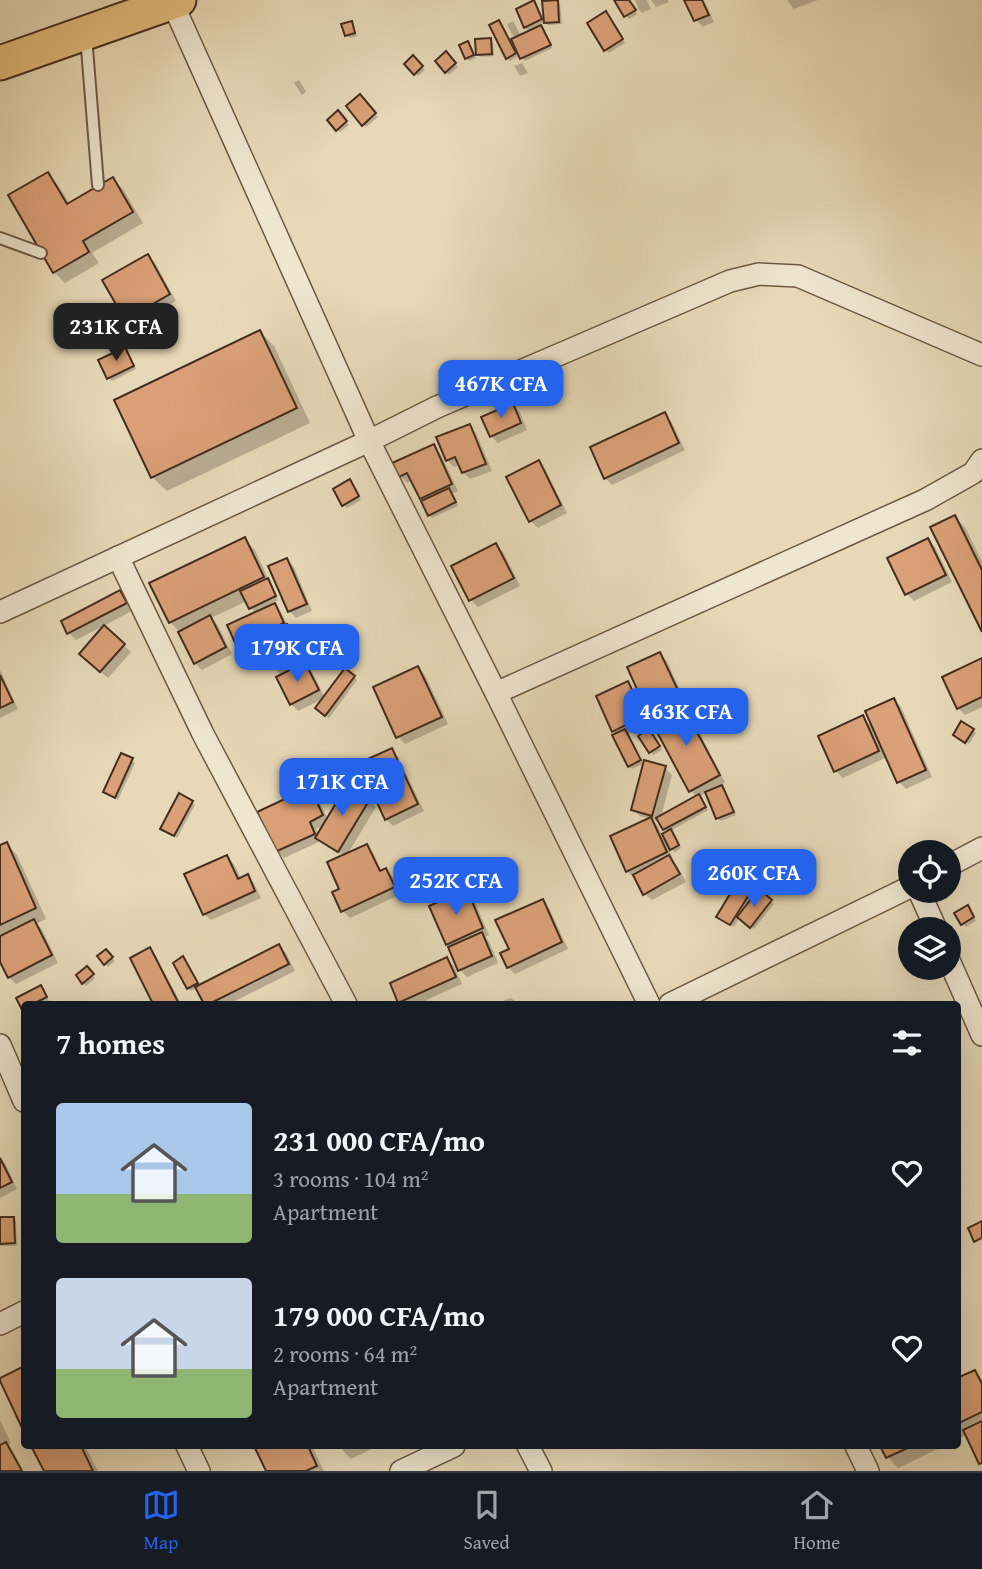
<!DOCTYPE html>
<meta charset="utf-8">
<style>
:root{--surface:#171b24;--page:#242831;--text:#f1f3f6;--muted:#9ea1a6;--line:#363941;--accent:#2563eb}
body{margin:0;font-family:"Gentium Book Plus",serif;background:var(--page);color:var(--text);height:100vh;display:flex;flex-direction:column;font-size:26px;white-space:nowrap}
*{box-sizing:border-box;margin:0}
p{font-size:23px;color:var(--muted)}
.icon{flex:none;width:38px;height:38px;fill:none;stroke:currentColor;stroke-width:2;stroke-linecap:round;stroke-linejoin:round}
.map{position:relative;flex:1;overflow:hidden}
.side{position:absolute;left:21px;top:1001px;width:940px;height:448px;display:flex;flex-direction:column;background:var(--surface);border-radius:7px;box-shadow:0 7px 28px #0002}
.side>*{flex:none}
.fabs{position:absolute;left:898px;top:840px;display:grid;gap:14px}
.fabs a{display:grid;place-items:center;width:63px;height:63px;border-radius:50%;background:var(--surface);box-shadow:0 7px 28px #0002;font-size:35px}
.price{position:absolute;translate:-50% -60px;padding:0 16px;border-radius:14px;background:var(--accent);color:#fff;font-size:23px;line-height:46px;filter:drop-shadow(0 2px 4px #0008)}
.price::after{content:'';position:absolute;left:50%;top:42px;width:21px;height:16px;margin-left:-10px;background:inherit;clip-path:polygon(0 0,100% 0,50% 100%)}
.price.selected{background:#222;color:#fff}
ul{padding:0;list-style:none}
li{display:flex;align-items:center;gap:21px;height:175px;padding:0 35px}
li span{display:grid;place-items:center;flex:none;width:196px;height:140px;border-radius:7px;color:#555}
li>.icon{margin-inline-start:auto}
span .icon{width:84px;height:84px;fill:#fffc;stroke-width:1}
li b{font-size:30px}
h2{display:flex;justify-content:space-between;align-items:center;height:84px;padding:0 35px;font-size:30px}
.menu{display:flex;justify-content:space-around;align-items:center;height:98px;border-top:2px solid var(--line);background:var(--surface);font-size:19px;color:var(--muted)}
.menu a{display:grid;justify-items:center;gap:4px}
.menu .selected{color:var(--accent)}
.map>svg:first-child{display:block}
</style>
<div class="map">
<svg width="982" height="1471" viewBox="0 0 982 1471">
<rect width="100%" height="100%" fill="#e7d9b7"/>
<filter id="stains"><feTurbulence type="fractalNoise" baseFrequency=".00286" numOctaves="4"/><feColorMatrix values="0 0 0 0 .2 0 0 0 0 .09 0 0 0 0 .02 0 0 0 .5 -.17"/></filter>
<radialGradient id="worn" r=".72"><stop offset=".6" stop-color="#630" stop-opacity="0"/><stop offset="1" stop-color="#630" stop-opacity=".3"/></radialGradient>
<g fill="#0003" fill-rule="evenodd">
<polygon points="616,0 629,0 637,14 629,19"/>
<polygon points="635,0 647,0 651,9 642,13 639,10"/>
<polygon points="651,0 668,0 669,2 656,7"/>
<polygon points="686,0 704,0 714,22 703,27 696,20"/>
<polygon points="787,0 818,0 794,9"/>
<polygon points="557,1 560,4 562,24 548,25 545,22"/>
<polygon points="534,2 537,5 544,22 539,25 544,30 552,48 525,61 520,55 510,61 507,58 501,25 517,56 520,54 516,38 512,34 507,24 513,21 521,36 530,32 525,27"/>
<polygon points="609,16 625,43 609,53 606,50"/>
<polygon points="351,23 354,26 357,36 350,38 347,35"/>
<polygon points="490,40 493,43 494,56 481,57 478,54"/>
<polygon points="467,43 476,58 469,61 466,58"/>
<polygon points="446,53 458,67 449,75 437,61"/>
<polygon points="413,58 425,70 418,76 406,64"/>
<polygon points="522,63 528,73 520,76 514,66"/>
<polygon points="299,80 306,92 302,95 294,83"/>
<polygon points="359,96 378,117 366,127 348,107"/>
<polygon points="338,113 349,125 340,132 330,121"/>
<polygon points="47,174 58,185 70,204 113,179 123,189 143,223 92,253 99,263 65,283 54,272"/>
<polygon points="148,256 155,263 176,301 133,326 126,319"/>
<polygon points="260,332 274,346 310,423 167,491 152,477"/>
<polygon points="125,349 136,369 112,381 109,378"/>
<polygon points="513,405 520,412 527,430 498,443 491,436"/>
<polygon points="664,414 671,421 685,450 612,485 605,478"/>
<polygon points="469,426 476,433 492,471 470,479 463,472 460,465 454,467 447,460"/>
<polygon points="433,446 440,453 458,491 452,494 458,506 432,518 429,515 413,480 407,483 400,476"/>
<polygon points="538,462 545,469 567,513 538,528 531,521"/>
<polygon points="350,481 361,500 347,508 344,505"/>
<polygon points="954,517 965,527 982,562 982,628"/>
<polygon points="244,539 255,550 278,600 272,603 281,612 288,627 294,633 307,660 303,662 312,672 325,698 354,677 357,680 329,718 320,711 325,698 298,711 291,704 282,676 272,666 262,643 245,651 238,644 229,626 256,613 251,608 247,601 211,618 217,624 232,654 202,670 195,663 180,632 170,622"/>
<polygon points="928,540 935,547 952,582 914,601 907,594"/>
<polygon points="496,545 503,552 520,586 478,607 471,600 454,566"/>
<polygon points="287,560 294,567 312,611 296,618 289,611"/>
<polygon points="119,592 126,599 132,611 76,640 69,633"/>
<polygon points="124,645 131,652 108,678 88,661"/>
<path d="M660 654 667 661 687 706 683 708 689 713 725 782 721 785 725 790 736 815 721 821 718 818 707 792 699 797 708 810 670 831 681 848 675 852 666 843 673 859 671 860 676 864 686 882 652 900 645 894 636 877 634 878 627 871 650 819 640 816 633 809 665 768 672 775 661 817 697 797 691 791 656 720 650 713ZM652 819 660 822 668 833 662 835 658 826Z"/>
<polygon points="982,660 982,707 965,715 958,708"/>
<polygon points="418,668 425,675 448,724 405,744 398,737"/>
<polygon points="0,670 18,709 0,718"/>
<polygon points="628,684 635,691 650,724 628,734 643,764 632,769 629,766 617,735 613,731"/>
<polygon points="894,700 901,707 932,777 906,789 899,782 887,757 843,778 836,771 862,717 875,730"/>
<polygon points="973,730 976,733 969,744 958,738"/>
<polygon points="652,734 662,750 653,755 641,737"/>
<polygon points="391,750 398,757 424,811 393,826 386,819"/>
<polygon points="122,755 135,763 118,800 105,792"/>
<path d="M310 789 317 796 328 820 369 800 376 807 347 855 366 846 373 853 382 872 386 870 393 877 401 894 350 918 343 911 334 893 341 890 344 856 321 841 284 858 277 851 259 813ZM325 825 318 835 316 829Z"/>
<polygon points="192,802 195,805 177,838 165,831"/>
<polygon points="6,844 17,855 46,919 36,924 41,928 58,963 16,984 9,977 0,958 0,938 2,937 0,935 0,847"/>
<polygon points="227,857 234,864 241,879 247,876 254,883 261,898 211,920 204,914"/>
<polygon points="466,891 473,898 489,935 485,937 489,941 498,963 467,977 460,970 451,948 447,944"/>
<polygon points="751,891 756,896 759,892 774,904 754,929 740,917 734,927 721,919"/>
<polygon points="542,901 549,908 568,949 515,974 508,967 511,950"/>
<polygon points="970,911 976,921 966,927 963,924"/>
<polygon points="279,946 286,953 295,971 229,1004 206,1004 198,987 191,991 188,988 186,962 199,987"/>
<polygon points="149,949 156,956 181,1004 155,1004 132,958"/>
<polygon points="106,951 115,961 108,967 99,957"/>
<polygon points="447,959 454,966 462,984 426,1000 431,1004 418,1004 419,1003 402,1004 399,1002"/>
<polygon points="87,968 95,978 86,986 78,976"/>
<polygon points="41,988 49,1001 41,1004 24,1004 24,1009 19,999"/>
<polygon points="511,998 518,1004 494,1004"/>
<polygon points="0,1158 5,1163 17,1189 0,1198"/>
<polygon points="13,1218 16,1221 17,1246 0,1246 0,1219"/>
<polygon points="24,1368 24,1428 1,1380"/>
<polygon points="975,1372 982,1379 982,1464 967,1435 957,1439 957,1380"/>
<polygon points="0,1420 11,1443 7,1446 13,1451 23,1471 0,1471"/>
<polygon points="33,1446 85,1446 98,1471 46,1471"/>
<polygon points="256,1446 312,1446 324,1471 268,1471"/>
<polygon points="341,1446 378,1446 351,1459 344,1452"/>
<polygon points="882,1446 944,1446 898,1468 888,1457"/>
</g>
<g fill="#daa077" stroke="#442d1e" stroke-width="2">
<polygon points="534,0 542,19 524,28 516,9"/>
<polygon points="558,0 559,22 544,23 542,1"/>
<polygon points="614,0 629,0 636,10 624,17"/>
<polygon points="684,0 702,0 709,15 694,21"/>
<polygon points="606,11 623,39 604,51 587,23"/>
<polygon points="499,20 516,53 506,59 489,25"/>
<polygon points="352,21 355,33 345,36 341,24"/>
<polygon points="541,25 551,45 520,59 511,39"/>
<polygon points="491,38 492,54 476,55 475,39"/>
<polygon points="468,41 474,55 465,59 459,45"/>
<polygon points="446,51 456,63 445,73 435,61"/>
<polygon points="413,55 423,66 414,75 404,64"/>
<polygon points="360,94 376,113 362,126 346,106"/>
<polygon points="338,110 347,121 336,131 327,120"/>
<polygon points="48,172 67,204 113,177 133,212 83,241 89,252 53,273 8,195"/>
<polygon points="148,254 170,294 125,320 102,280"/>
<polygon points="260,330 297,408 151,478 114,400"/>
<polygon points="125,347 134,366 107,379 98,360"/>
<polygon points="513,403 521,423 490,437 481,417"/>
<polygon points="665,412 679,443 604,479 590,447"/>
<polygon points="470,424 486,464 462,473 455,457 446,461 436,437"/>
<polygon points="434,444 452,484 420,499 407,473 399,477 392,463"/>
<polygon points="539,460 561,505 529,522 506,477"/>
<polygon points="350,479 359,496 342,506 333,489"/>
<polygon points="449,488 456,502 428,516 421,501"/>
<polygon points="955,515 982,570 982,632 930,527"/>
<polygon points="245,537 264,577 169,623 149,583"/>
<polygon points="928,538 946,575 905,595 887,558"/>
<polygon points="496,543 514,578 469,601 451,566"/>
<polygon points="287,558 307,604 288,612 268,566"/>
<polygon points="268,578 276,596 249,609 240,591"/>
<polygon points="120,590 127,603 67,634 61,621"/>
<polygon points="275,603 284,623 236,645 227,625"/>
<polygon points="210,615 226,647 194,664 178,632"/>
<polygon points="287,624 301,653 271,667 257,638"/>
<polygon points="104,625 125,644 100,672 79,654"/>
<polygon points="660,652 682,699 648,714 627,667"/>
<polygon points="982,658 982,697 957,709 942,677"/>
<polygon points="305,662 319,690 290,705 276,677"/>
<polygon points="418,666 442,717 396,738 373,687"/>
<polygon points="345,668 355,676 325,716 315,708"/>
<polygon points="0,675 13,702 0,708"/>
<polygon points="628,681 644,716 612,732 596,696"/>
<polygon points="894,698 926,770 897,783 865,711"/>
<polygon points="682,704 720,775 689,792 651,721"/>
<polygon points="863,715 879,751 834,772 818,736"/>
<polygon points="961,721 974,729 965,743 953,735"/>
<polygon points="625,729 641,760 628,767 612,735"/>
<polygon points="649,729 660,746 649,753 638,736"/>
<polygon points="392,748 418,804 385,820 359,763"/>
<polygon points="121,753 133,758 115,798 103,792"/>
<polygon points="644,760 666,766 652,816 631,810"/>
<polygon points="347,785 370,799 338,852 315,838"/>
<polygon points="722,785 734,812 716,819 705,792"/>
<polygon points="310,787 323,815 310,822 315,834 275,852 257,812"/>
<polygon points="179,793 193,801 174,836 160,829"/>
<polygon points="699,794 706,807 663,830 656,818"/>
<polygon points="651,817 667,852 626,872 610,836"/>
<polygon points="671,829 679,845 670,850 662,834"/>
<polygon points="7,842 36,908 0,925 0,845"/>
<polygon points="367,844 380,871 386,868 395,887 341,912 332,892 339,889 327,862"/>
<polygon points="227,855 238,879 248,874 255,891 203,915 184,874"/>
<polygon points="669,855 680,874 643,895 633,875"/>
<polygon points="738,881 752,890 730,925 716,917"/>
<polygon points="467,889 483,928 446,945 429,906"/>
<polygon points="759,889 772,900 750,928 737,917"/>
<polygon points="543,899 562,942 507,968 500,953 509,949 495,920"/>
<polygon points="968,905 974,917 961,925 954,913"/>
<polygon points="34,919 52,955 8,978 0,962 0,936"/>
<polygon points="482,932 492,956 458,971 448,947"/>
<polygon points="279,944 289,964 209,1004 204,1004 195,987"/>
<polygon points="150,947 179,1004 153,1004 130,958"/>
<polygon points="106,949 113,957 104,965 97,956"/>
<polygon points="183,956 198,983 187,989 173,963"/>
<polygon points="447,957 456,977 398,1003 390,983"/>
<polygon points="87,966 94,974 82,984 76,975"/>
<polygon points="41,985 47,997 33,1004 24,1004 24,1009 22,1010 16,998"/>
<polygon points="0,1158 12,1182 0,1188"/>
<polygon points="0,1217 14,1217 15,1243 0,1244"/>
<polygon points="982,1221 982,1238 974,1242 968,1228"/>
<polygon points="24,1366 24,1432 0,1381 0,1378"/>
<polygon points="975,1370 982,1384 982,1412 957,1424 957,1378"/>
<polygon points="982,1421 982,1463 979,1464 963,1430"/>
<polygon points="6,1442 22,1471 0,1471 0,1445"/>
<polygon points="31,1446 81,1446 93,1471 44,1471"/>
<polygon points="254,1446 308,1446 317,1466 306,1471 266,1471"/>
<polygon points="880,1446 912,1446 886,1458"/>
</g>
<g fill="none" stroke-linecap="round" stroke-linejoin="round">
<defs>
<g id="lane">
<polyline points="86,36 98,185"/>
<polyline points="0,238 41,253"/>
</g>
<g id="street">
<polyline points="172,2 369,441 496,693 649,1004"/>
<polyline points="118,557 203,734 346,1004"/>
<polyline points="0,612 369,441 437,407 730,281 759,274 798,276 982,355"/>
<polyline points="496,693 925,500 973,473 982,460"/>
<polyline points="948,866 982,848"/>
<polyline points="919,891 936,929"/>
<polyline points="948,958 982,1035"/>
<polyline points="670,1004 910,887"/>
<polyline points="0,1045 24,1101"/>
<polyline points="0,1324 24,1312"/>
<polyline points="187,1446 199,1471"/>
<polyline points="528,1446 541,1471"/>
<polyline points="856,1446 868,1471"/>
<polyline points="401,1471 454,1446"/>
</g>
<polyline id="primary" points="0,63 179,0"/>
</defs>
<use href="#lane" stroke="#6d5844" stroke-width="14"/>
<use href="#street" stroke="#6d5844" stroke-width="24"/>
<use href="#primary" stroke="#442d1e" stroke-width="37"/>
<use href="#lane" stroke="#efe6d0" stroke-width="10"/>
<use href="#street" stroke="#efe6d0" stroke-width="21"/>
<use href="#primary" stroke="#e4bc7c" stroke-width="33"/>
</g>
<rect width="100%" height="100%" filter="url(#stains)"/>
<rect width="100%" height="100%" fill="url(#worn)"/>
</svg>
<div class="fabs">
<a><svg class="icon" aria-label="locate" viewBox="0 0 24 24"><circle cx="12" cy="12" r="6"/><path d="M12 2v4M12 18v4M2 12h4M18 12h4"/></svg></a>
<a><svg class="icon" aria-label="layers" viewBox="0 0 24 24"><path d="M12 4l9 5-9 5-9-5zM3 14l9 5 9-5"/></svg></a>
</div>
<b class="price selected" style="left:116px;top:363px">231K CFA</b>
<b class="price" style="left:501px;top:420px">467K CFA</b>
<b class="price" style="left:297px;top:684px">179K CFA</b>
<b class="price" style="left:686px;top:748px">463K CFA</b>
<b class="price" style="left:342px;top:818px">171K CFA</b>
<b class="price" style="left:754px;top:909px">260K CFA</b>
<b class="price" style="left:456px;top:917px">252K CFA</b>
<section class="side">
<h2>7 homes<svg class="icon" aria-label="filters" viewBox="0 0 24 24"><path d="M4 7h16M4 17h16"/><circle cx="9" cy="7" r="2"/><circle cx="15" cy="17" r="2"/></svg></h2>
<ul>
<li><span style="background:linear-gradient(#a9c7e8 65%,#8fb573 0)"><svg class="icon" aria-label="home" viewBox="0 0 24 24"><path d="M3 11l9-7 9 7M6 9v11h12V9"/></svg></span><div><b>231 000 CFA/mo</b><p>3 rooms · 104 m²</p><p>Apartment</p></div><svg class="icon" aria-label="heart" viewBox="0 0 24 24"><path d="M12 20l-8-8c-3-5 5-10 8-4 3-6 11-1 8 4z"/></svg></li>
<li><span style="background:linear-gradient(#c9d6e8 65%,#8fb573 0)"><svg class="icon" aria-label="home" viewBox="0 0 24 24"><path d="M3 11l9-7 9 7M6 9v11h12V9"/></svg></span><div><b>179 000 CFA/mo</b><p>2 rooms · 64 m²</p><p>Apartment</p></div><svg class="icon" aria-label="heart" viewBox="0 0 24 24"><path d="M12 20l-8-8c-3-5 5-10 8-4 3-6 11-1 8 4z"/></svg></li>
</ul>
</section>
</div>
<nav class="menu">
<a class="selected"><svg class="icon" aria-label="map" viewBox="0 0 24 24"><path d="M3 6l6-2 6 2 6-2v14l-6 2-6-2-6 2zM9 4v14M15 6v14"/></svg>Map</a>
<a><svg class="icon" aria-label="saved" viewBox="0 0 24 24"><path d="M7 4h10v16l-5-4-5 4z"/></svg>Saved</a>
<a><svg class="icon" aria-label="home" viewBox="0 0 24 24"><path d="M3 11l9-7 9 7M6 9v11h12V9"/></svg>Home</a>
</nav>
